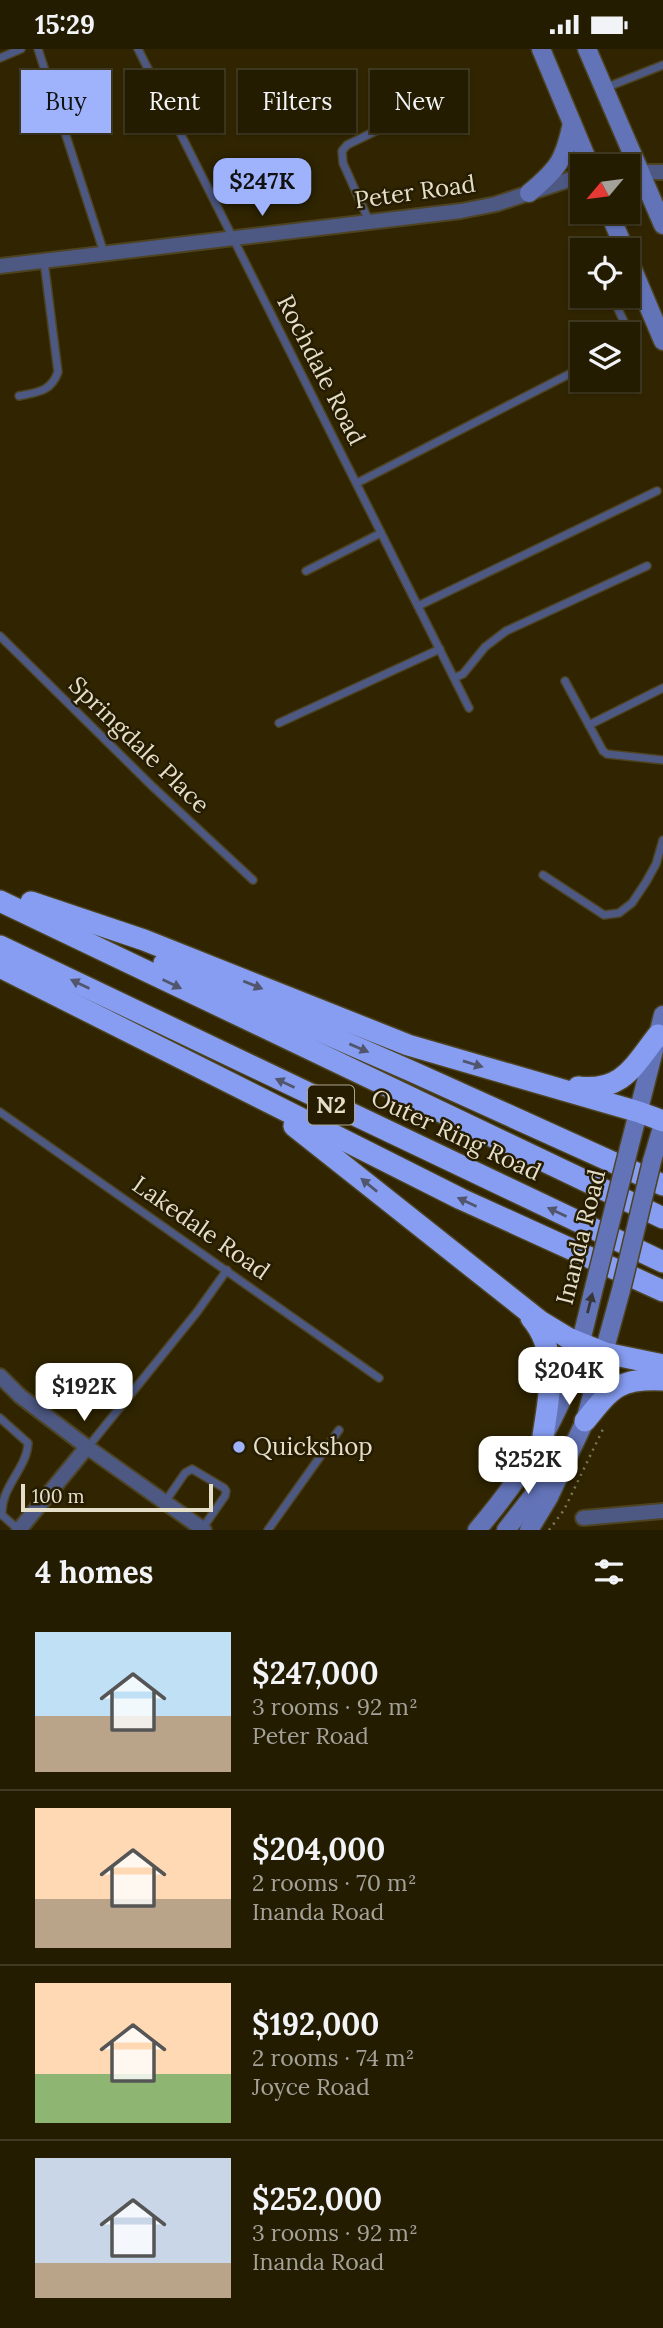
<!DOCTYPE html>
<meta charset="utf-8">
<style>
:root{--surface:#241c00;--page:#30290f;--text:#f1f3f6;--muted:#a3a199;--line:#413a22;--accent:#9fb3fd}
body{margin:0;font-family:Lora,serif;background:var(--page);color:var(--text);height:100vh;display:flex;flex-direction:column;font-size:26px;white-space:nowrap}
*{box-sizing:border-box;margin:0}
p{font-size:23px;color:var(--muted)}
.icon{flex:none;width:38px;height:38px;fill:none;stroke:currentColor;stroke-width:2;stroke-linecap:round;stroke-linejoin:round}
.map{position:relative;height:1481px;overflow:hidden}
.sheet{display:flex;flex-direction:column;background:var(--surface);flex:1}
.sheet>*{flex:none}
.guide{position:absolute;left:21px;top:21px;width:621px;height:63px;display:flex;gap:14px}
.needle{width:46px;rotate:241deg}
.tools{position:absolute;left:570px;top:105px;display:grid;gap:14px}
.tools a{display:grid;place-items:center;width:70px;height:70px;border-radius:0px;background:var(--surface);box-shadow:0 2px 5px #0004,0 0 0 2px var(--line);font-size:35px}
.scale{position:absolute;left:21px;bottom:18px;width:192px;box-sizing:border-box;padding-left:7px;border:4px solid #e5dec9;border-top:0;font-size:19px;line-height:24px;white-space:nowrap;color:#e5dec9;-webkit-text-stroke:5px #251c01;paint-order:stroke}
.price{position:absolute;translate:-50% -60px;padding:0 16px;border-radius:14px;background:#fff;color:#222;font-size:23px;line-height:46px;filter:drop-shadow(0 2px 4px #0008)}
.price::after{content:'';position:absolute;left:50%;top:42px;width:21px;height:16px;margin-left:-10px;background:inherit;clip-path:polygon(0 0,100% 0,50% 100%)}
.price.active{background:var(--accent);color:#111}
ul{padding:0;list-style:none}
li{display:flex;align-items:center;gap:21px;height:175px;padding:0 35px}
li+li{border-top:2px solid var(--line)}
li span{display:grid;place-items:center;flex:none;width:196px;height:140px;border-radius:0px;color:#555}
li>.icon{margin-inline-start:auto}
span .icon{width:84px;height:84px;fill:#fffc;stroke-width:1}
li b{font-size:30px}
h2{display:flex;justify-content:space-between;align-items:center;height:84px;padding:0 35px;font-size:30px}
.pill{padding:0 24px;border-radius:0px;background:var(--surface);box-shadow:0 2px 5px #0004,0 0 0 2px var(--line);font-size:24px;line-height:63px}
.pill.active{background:var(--accent);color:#111}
.status{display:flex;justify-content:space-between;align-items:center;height:49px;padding:0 35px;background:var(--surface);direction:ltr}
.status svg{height:19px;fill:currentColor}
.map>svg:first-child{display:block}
</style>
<div class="status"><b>15:29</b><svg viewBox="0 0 49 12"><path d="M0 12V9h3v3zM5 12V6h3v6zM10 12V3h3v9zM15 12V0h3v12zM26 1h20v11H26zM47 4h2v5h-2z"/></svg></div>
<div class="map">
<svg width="663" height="1481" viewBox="0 0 663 1481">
<rect width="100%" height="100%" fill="#302500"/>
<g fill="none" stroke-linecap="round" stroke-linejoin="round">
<defs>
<g id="service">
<polyline points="38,0 104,204"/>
<polyline points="138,0 469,659"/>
<polyline points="0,9 21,0"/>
<polyline points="605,39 663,16"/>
<polyline points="369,172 343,114 342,102 347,96 388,76"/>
<polyline points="612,247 633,292 628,294"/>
<path d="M19 347C37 343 51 343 58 323L44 212"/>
<polyline points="357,434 583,318"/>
<polyline points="306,522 381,484"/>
<polyline points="418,557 657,442"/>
<polyline points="0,587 152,737 253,831"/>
<polyline points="454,629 463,625 485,598 506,582 647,517"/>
<polyline points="565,632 603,702 607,705 663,711"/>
<polyline points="279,674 440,600"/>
<polyline points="589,676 663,639"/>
<polyline points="543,826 604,866 619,864 632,854 646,833 656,815 663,791"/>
<polyline points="0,1063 379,1329"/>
<path d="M0 1369 28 1394C27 1420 0 1438 2 1466L19 1481"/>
<polyline points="88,1398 197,1263 227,1221"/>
<polyline points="165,1453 185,1424 192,1420 224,1439 226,1442 225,1447 202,1480"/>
<polyline points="268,1481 339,1381"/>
</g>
<g id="minor">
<polyline points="628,123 663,123"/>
<polyline points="0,217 461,162 496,155 583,126"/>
<polyline points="0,1327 20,1347 87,1398 204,1481"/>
<polyline points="583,1469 663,1462"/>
<polyline points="19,1481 87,1398"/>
</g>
<g id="secondary">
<polyline points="541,0 590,117"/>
<polyline points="587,0 663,176"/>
<path d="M529 144C558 120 564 112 572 74"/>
<polyline points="609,163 625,201"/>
<polyline points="628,209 663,292"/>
<polyline points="629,1099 663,966"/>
<polyline points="652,1112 663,1075"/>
<path d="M477 1481C513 1439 545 1392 566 1341 580 1304 587 1265 597 1227"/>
<polyline points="506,1481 546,1430 561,1416"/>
<polyline points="529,1481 549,1448 585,1372 621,1241"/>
</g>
<g id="motorway">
<polyline points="0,852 663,1169"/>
<polyline points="31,853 144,891 408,996 639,1063 663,1072"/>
<polyline points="0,897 663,1213"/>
<polyline points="164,914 411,1022 663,1136"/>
<polyline points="0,918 461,1150 663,1242"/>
<path d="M578 1038C622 1043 633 1018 658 986"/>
<polyline points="294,1077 540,1272 568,1289 605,1304 663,1316"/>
<path d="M531 1269C560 1303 549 1346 543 1387"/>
<path d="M585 1372C612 1339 618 1329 663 1331"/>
</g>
</defs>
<use href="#service" stroke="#4d4320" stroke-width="10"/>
<use href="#minor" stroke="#4d4320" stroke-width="18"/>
<use href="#secondary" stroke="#4d4320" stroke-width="21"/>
<use href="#motorway" stroke="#4d4320" stroke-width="24"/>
<polyline stroke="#7f7658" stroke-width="2.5" stroke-dasharray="2 5" stroke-linecap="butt" points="549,1481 564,1461 604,1378"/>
<use href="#service" stroke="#4d5883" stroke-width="7"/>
<use href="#minor" stroke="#4d5883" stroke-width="14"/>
<use href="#secondary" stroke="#6273b8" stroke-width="18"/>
<use href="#motorway" stroke="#879df2" stroke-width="21"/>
<defs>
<g id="secondary-bridge">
<polyline points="597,1227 629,1099"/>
<polyline points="621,1241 652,1112"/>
</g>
</defs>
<use href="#secondary-bridge" stroke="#4d4320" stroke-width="21" stroke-linecap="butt"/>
<use href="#secondary-bridge" stroke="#6273b8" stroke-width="18"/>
</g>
<defs><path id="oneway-solid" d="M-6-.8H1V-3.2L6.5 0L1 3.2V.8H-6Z" transform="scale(1.75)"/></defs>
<g fill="#51566d">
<use href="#oneway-solid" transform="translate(80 935) rotate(-154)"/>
<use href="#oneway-solid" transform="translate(172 935) rotate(26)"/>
<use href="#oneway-solid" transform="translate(253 936) rotate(22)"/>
<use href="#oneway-solid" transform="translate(359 999) rotate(23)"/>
<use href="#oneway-solid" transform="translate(473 1015) rotate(17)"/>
<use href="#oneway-solid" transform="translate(285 1034) rotate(-155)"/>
<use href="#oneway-solid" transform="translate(369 1136) rotate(-141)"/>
<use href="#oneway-solid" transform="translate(467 1153) rotate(-155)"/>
<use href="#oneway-solid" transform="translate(557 1163) rotate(-155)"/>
</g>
<use fill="#373638" href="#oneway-solid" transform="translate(590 1254) rotate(-76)"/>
<circle fill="#9fb3fd" stroke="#251c01" stroke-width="2.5" cx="239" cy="1398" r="7"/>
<g text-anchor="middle" stroke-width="5" stroke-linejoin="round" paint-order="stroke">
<rect fill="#251c01" stroke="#aba48d" stroke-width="2" x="308" y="1036.5" width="46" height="39" rx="5"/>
<g font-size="23" font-weight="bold" fill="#e5dec9">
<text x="331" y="1064">N2</text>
</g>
<g font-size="24" fill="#e5dec9" stroke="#251c01">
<text transform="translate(415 143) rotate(-8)" y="8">Peter Road</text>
<text transform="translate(321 321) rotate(63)" y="8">Rochdale Road</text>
<text transform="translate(139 696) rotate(44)" y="8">Springdale Place</text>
<text transform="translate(456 1086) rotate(25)" y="8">Outer Ring Road</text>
<text transform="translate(201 1179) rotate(35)" y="8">Lakedale Road</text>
<text transform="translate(581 1188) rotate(-76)" y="8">Inanda Road</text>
</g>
<g font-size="24" fill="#e5dec9" stroke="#251c01" text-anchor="start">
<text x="253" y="1406">Quickshop</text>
</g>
</g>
</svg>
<div class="tools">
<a><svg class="needle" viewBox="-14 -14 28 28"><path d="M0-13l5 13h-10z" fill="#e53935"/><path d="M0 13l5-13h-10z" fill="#a3a199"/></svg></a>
<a><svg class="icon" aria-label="locate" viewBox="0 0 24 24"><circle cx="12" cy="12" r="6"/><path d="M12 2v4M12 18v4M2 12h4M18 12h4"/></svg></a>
<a><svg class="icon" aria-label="layers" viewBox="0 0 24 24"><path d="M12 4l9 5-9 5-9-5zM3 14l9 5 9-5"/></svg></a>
</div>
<div class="scale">100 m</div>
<b class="price active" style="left:262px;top:169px">$247K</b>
<b class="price" style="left:569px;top:1358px">$204K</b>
<b class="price" style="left:84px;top:1374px">$192K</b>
<b class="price" style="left:528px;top:1447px">$252K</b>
<div class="guide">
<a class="pill active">Buy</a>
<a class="pill">Rent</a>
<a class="pill">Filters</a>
<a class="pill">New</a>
</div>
</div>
<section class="sheet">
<h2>4 homes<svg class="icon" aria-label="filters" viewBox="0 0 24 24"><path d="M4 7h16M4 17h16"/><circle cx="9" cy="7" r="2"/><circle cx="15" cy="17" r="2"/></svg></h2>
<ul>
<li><span style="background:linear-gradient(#bfe0f5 60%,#b9a48a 0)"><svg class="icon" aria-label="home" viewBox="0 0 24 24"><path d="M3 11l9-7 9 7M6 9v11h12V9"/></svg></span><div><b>$247,000</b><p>3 rooms · 92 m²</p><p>Peter Road</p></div></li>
<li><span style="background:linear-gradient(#ffd9b3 65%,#b9a48a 0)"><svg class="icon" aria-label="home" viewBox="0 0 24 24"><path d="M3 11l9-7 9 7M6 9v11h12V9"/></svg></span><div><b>$204,000</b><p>2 rooms · 70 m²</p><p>Inanda Road</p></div></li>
<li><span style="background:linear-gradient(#ffd9b3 65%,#8fb573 0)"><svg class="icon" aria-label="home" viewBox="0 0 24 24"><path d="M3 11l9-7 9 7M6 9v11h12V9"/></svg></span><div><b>$192,000</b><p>2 rooms · 74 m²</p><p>Joyce Road</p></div></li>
<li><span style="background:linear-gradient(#c9d6e8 75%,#b9a48a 0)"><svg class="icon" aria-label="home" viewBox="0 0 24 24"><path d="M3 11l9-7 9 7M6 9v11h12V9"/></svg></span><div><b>$252,000</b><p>3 rooms · 92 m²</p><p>Inanda Road</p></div></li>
</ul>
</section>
